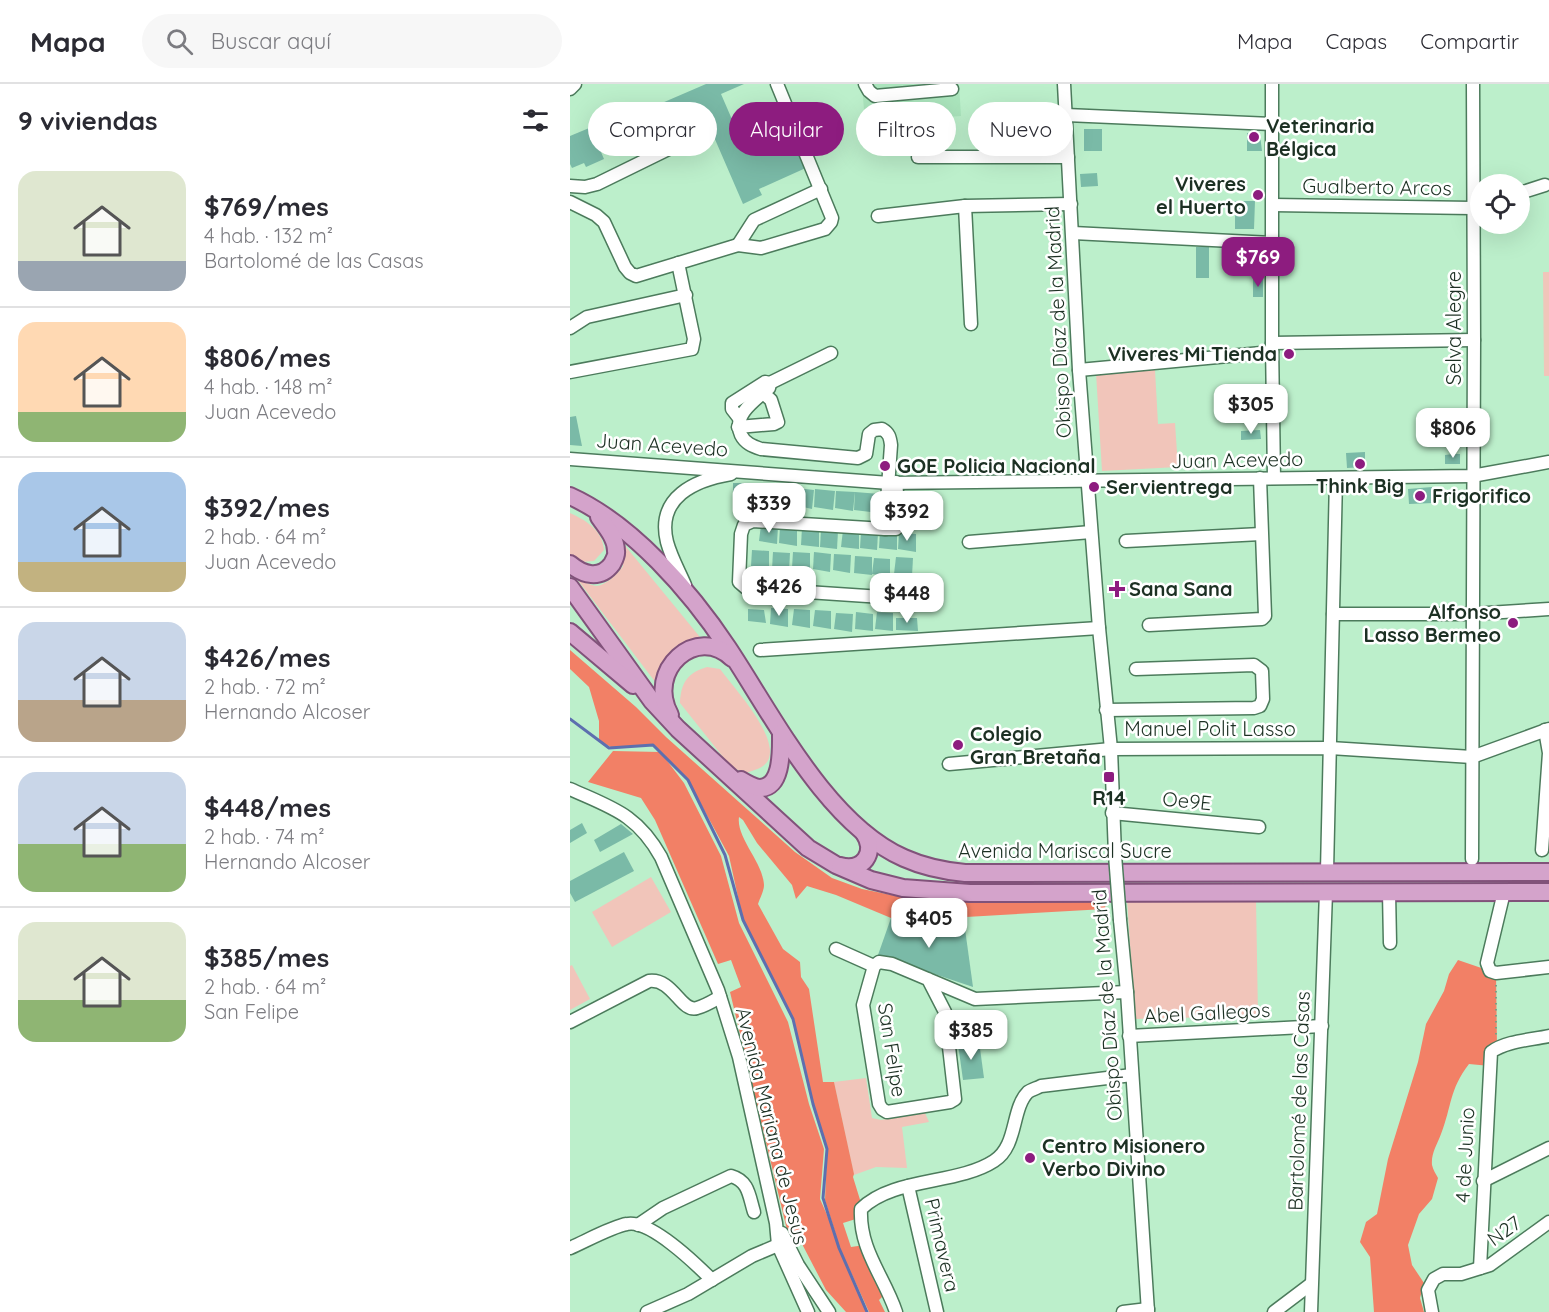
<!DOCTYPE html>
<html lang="es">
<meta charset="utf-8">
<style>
:root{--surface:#fff;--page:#f7f7f7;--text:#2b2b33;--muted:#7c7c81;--line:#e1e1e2;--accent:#8d1c7f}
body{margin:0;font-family:Quicksand,sans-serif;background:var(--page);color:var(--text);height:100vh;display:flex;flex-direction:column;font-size:22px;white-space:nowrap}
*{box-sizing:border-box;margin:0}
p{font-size:20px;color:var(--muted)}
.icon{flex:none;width:33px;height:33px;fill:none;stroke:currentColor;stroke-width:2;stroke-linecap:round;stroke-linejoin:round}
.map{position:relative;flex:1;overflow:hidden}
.sheet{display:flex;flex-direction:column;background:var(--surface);width:570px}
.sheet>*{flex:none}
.guide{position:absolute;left:18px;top:18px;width:570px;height:54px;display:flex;gap:12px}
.fabs{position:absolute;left:900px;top:90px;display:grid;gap:12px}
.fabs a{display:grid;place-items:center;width:60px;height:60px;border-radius:50%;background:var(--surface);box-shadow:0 6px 24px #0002;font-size:30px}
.price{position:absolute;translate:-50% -51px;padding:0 14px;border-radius:12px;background:#fff;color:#222;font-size:20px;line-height:39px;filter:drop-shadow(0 2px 3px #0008)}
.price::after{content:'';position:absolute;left:50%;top:36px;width:18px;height:14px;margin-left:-9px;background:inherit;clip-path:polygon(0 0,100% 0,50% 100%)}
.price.current{background:var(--accent);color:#fff}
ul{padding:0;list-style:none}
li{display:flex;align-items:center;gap:18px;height:150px;padding:0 18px}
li+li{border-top:2px solid var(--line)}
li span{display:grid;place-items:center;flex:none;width:168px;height:120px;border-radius:18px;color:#555}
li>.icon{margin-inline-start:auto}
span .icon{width:72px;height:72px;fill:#fffc;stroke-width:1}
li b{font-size:26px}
h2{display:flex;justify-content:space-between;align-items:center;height:72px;padding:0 18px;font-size:26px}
.pill{padding:0 21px;border-radius:27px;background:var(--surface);box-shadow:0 6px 24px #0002;font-size:21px;line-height:54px}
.pill.current{background:var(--accent);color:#fff}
header{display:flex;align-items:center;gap:36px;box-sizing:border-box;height:84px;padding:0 30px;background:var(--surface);border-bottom:2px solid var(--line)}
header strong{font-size:28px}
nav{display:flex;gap:33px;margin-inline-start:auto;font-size:21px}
.search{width:420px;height:54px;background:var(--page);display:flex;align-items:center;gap:15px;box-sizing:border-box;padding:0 21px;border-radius:33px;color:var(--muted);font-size:22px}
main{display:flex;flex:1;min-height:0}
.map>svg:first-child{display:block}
</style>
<header>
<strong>Mapa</strong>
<div class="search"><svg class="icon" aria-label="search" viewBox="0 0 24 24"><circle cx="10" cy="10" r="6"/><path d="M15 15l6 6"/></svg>Buscar aquí</div>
<nav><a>Mapa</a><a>Capas</a><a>Compartir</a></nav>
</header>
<main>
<section class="sheet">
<h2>9 viviendas<svg class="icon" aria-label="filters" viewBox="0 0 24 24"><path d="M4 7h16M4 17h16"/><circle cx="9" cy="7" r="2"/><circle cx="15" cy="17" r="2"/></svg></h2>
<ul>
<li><span style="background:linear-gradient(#dfe7d0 75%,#9aa5b1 0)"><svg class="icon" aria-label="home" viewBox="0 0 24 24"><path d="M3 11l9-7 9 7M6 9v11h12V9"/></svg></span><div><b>$769/mes</b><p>4 hab. · 132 m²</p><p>Bartolomé de las Casas</p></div></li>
<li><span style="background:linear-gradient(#ffd9b3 75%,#8fb573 0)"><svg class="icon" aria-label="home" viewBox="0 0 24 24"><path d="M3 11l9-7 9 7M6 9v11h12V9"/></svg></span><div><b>$806/mes</b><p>4 hab. · 148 m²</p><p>Juan Acevedo</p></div></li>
<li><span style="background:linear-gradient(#a9c7e8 75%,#c2b280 0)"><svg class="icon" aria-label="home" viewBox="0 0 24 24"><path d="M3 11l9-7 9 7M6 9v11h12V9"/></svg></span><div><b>$392/mes</b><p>2 hab. · 64 m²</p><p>Juan Acevedo</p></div></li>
<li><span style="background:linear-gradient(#c9d6e8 65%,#b9a48a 0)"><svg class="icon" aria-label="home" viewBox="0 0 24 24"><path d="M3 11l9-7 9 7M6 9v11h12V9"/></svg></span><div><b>$426/mes</b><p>2 hab. · 72 m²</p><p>Hernando Alcoser</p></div></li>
<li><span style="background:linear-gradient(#c9d6e8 60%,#8fb573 0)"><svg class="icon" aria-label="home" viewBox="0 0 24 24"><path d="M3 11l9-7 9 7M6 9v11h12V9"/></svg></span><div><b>$448/mes</b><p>2 hab. · 74 m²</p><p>Hernando Alcoser</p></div></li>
<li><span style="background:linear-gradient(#dfe7d0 65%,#8fb573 0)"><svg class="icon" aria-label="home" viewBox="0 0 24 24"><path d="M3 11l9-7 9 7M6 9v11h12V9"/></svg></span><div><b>$385/mes</b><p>2 hab. · 64 m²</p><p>San Felipe</p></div></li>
</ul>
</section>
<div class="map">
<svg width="979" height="1228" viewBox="0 0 979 1228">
<rect width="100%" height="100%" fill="#bcefcb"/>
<polygon fill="#aae4bc" points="292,0 389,0 391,32 295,39"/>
<g fill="#f1c5ba">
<polygon points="973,188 979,188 979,292 974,292"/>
<polygon points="585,286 588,340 605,339 608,383 532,387 526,289"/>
<path d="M0 429C17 437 32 446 34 466L24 477 11 478 0 470Z"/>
<path d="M52 458 134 558C106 552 91 573 86 599L7 495C12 497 20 501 26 502 35 502 49 489 53 482Z"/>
<path d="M137 583 150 585C164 604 207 650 199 674 196 684 184 686 176 689L161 683 110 619C111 599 117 589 137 583Z"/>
<polygon points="81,793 101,828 42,863 22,828"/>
<polygon points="557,815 686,815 688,932 565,935"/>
<polygon points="2,881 20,915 0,926 0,882"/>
<polygon points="296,994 302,1034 311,1036 355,1029 359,1038 332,1043 337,1084 306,1083 284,1091 264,998"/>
</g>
<g fill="#f28066" fill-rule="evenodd">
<path d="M0 566 66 623 96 653 225 768 262 794 292 805 356 818 536 817 535 825 396 833 395 845 321 834 266 811 237 802 226 815 222 801 187 759 173 736 169 733C166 754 193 778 194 801 194 807 190 814 188 820L213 865 230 878 231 893 239 905 253 998H264L284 1090 283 1093 291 1119 289 1134 273 1139 281 1163 295 1161 302 1191 315 1210 309 1216 315 1228H299L278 1182 296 1228H276L256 1206 231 1158 217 1146 160 908 171 903 161 876 148 880 85 736 71 714 18 698 43 667 90 668 83 661 43 664 29 657V637L19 603 0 585ZM95 674 118 696 159 772 173 836 223 935 243 1021 257 1065 255 1116 266 1151 250 1115 254 1065 239 1020 218 938 169 839 151 772 114 699Z"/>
<path d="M888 876 926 889 927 964 920 982 899 980C879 1006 882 1022 871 1050 867 1061 861 1069 862 1081 863 1086 866 1090 868 1094L862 1115 849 1130 838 1161 842 1181 854 1199 850 1214 854 1228H804L800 1173 790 1158 796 1138 807 1130 818 1075 848 978 856 940 874 907 879 890Z"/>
</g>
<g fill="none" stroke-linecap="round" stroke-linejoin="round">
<polyline stroke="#5d6faf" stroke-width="3" points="0,635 39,664 83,661 118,696 155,771 173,836 223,935 243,1020 257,1065 253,1114 269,1164 297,1228"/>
</g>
<g fill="#7abaa7">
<polygon points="136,0 174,0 151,10 167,47 214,27 238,83 189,105 192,111 173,120 131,23 84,44 89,55 61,67 57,57 31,68 34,75 16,83 14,79 2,84 0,80 0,52 24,42 27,47"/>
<rect x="514" y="45" width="18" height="22"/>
<polygon points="677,49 687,49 690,51 692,67 677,67"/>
<polygon points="527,89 528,102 511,103 510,90"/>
<polygon points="665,117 685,117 684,145 665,145"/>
<rect x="626" y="163" width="13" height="31"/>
<rect x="683" y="195" width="10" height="18"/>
<polygon points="6,332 12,362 0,361 0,333"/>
<polygon points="690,346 691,355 671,356 671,347"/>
<polygon points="890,353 890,361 867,362 867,355"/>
<polygon points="795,368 795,383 777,384 776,369"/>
<polygon points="883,370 890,370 890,380 875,380 875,371"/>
<polygon points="163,399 183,399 182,420 163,417"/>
<polygon points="184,402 203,404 202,422 183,419"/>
<polygon points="205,403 223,405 222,423 203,420"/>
<polygon points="862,403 863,419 839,420 838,405"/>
<polygon points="226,404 244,406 242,425 224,421"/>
<polygon points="245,405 265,407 263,426 244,423"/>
<polygon points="266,407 285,408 283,427 265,424"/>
<polygon points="285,408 310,410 309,429 284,426"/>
<polygon points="191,441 208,442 207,460 189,457"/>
<polygon points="210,443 227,444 227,462 209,459"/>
<polygon points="232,444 249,446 249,463 231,461"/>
<polygon points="251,446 268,447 267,465 250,463"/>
<polygon points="273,446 289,448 289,465 271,463"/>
<polygon points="310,447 327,449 327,466 309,464"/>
<polygon points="291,448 308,449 307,466 290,464"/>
<polygon points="329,449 346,450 346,468 328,465"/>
<polygon points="182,466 199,467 199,485 181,482"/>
<polygon points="203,468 220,469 219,487 202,485"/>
<polygon points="223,468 240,469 240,487 222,484"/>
<polygon points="244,468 261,470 260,488 243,485"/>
<polygon points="264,470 281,471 280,489 263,486"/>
<polygon points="285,472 302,473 302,491 284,489"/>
<polygon points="326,473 343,474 342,492 324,490"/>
<polygon points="304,474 320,475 320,493 302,490"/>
<polygon points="201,524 218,525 218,543 200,540"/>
<polygon points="178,525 194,526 196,539 178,537"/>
<polygon points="224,525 240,526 240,544 222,541"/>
<polygon points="245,526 261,527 261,545 243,542"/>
<polygon points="286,528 303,530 303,547 285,545"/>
<polygon points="307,528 323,529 323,547 305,545"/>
<polygon points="266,529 283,530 282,548 264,545"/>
<polygon points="326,534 347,534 348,547 326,546"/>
<polygon points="12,739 17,749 0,759 0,746"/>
<polygon points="51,740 63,750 30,768 24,756"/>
<polygon points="54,768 64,787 5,818 0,809 0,797"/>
<polygon points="321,834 395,845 403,903 308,871"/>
<polygon points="409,957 414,994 393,996 388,960"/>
</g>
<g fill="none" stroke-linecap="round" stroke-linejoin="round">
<defs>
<g id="minor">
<polyline points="295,0 299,7 305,12 382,5"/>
<polyline points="494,0 509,286 529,544 541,665 545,771"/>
<polyline points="702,0 702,259 704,394"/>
<polyline points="0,5 5,0"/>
<polyline points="496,31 702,40"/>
<polyline points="348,73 498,73"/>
<polyline points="0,102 15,103 27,100 131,49"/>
<polyline points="950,109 975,101"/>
<polyline points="0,118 26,131 34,138 55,183 60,189 66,192 168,161 191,164 255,145 261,138 262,134 207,0"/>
<polyline points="703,121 902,124 908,122"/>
<polyline points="395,122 401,240"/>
<polyline points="308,132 395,122 501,120"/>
<polyline points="503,149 702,159"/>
<polyline points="168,161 184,136 251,105"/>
<polyline points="0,244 17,233 116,211"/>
<polyline points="702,259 904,256"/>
<polyline points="509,286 702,268"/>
<polyline points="0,288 122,265 124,255 108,179"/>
<path d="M200 299 199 304C185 316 162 331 171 351 175 359 182 362 191 365L288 374 296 370 299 350 304 346 312 345C319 349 320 353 321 361L315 445 183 437 174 441 171 450 169 498 176 504 342 515"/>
<polyline points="169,334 162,325 162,319 195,298 200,299 261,269"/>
<polyline points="168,343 204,340 208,338 201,316 193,309"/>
<polyline points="0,375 319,399 902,392 979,378"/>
<polyline points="315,445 326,445 330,441 326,398"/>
<polyline points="556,457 691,450"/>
<polyline points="399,458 521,448"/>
<path d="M115 501C109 487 101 473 97 458 86 413 125 396 161 390"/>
<polyline points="763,530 902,530 979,525"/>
<polyline points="579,541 692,535 695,532 690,394"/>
<polyline points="190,566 529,544"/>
<polyline points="536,626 684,624 690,622 693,615 692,587 684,581 566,585"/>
<polyline points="379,680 541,665 760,664 902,673 979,645"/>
<path d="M0 705C42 724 67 730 91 773L148 906 169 973 206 1139 208 1161 238 1228"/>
<polyline points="542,729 689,743"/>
<polyline points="972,766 979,669 975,646"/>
<polyline points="902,775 904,256 903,0"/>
<polyline points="757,787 766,395"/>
<polyline points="819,808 820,859"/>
<polyline points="934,808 917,879 920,887 926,889 979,883"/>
<polyline points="550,836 557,908 578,1228"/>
<polyline points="266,865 304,882"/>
<polyline points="358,895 375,928 385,1015 380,1018 317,1028 312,1025 309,1020 293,921 304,882 309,878 322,880 405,915 557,908"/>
<path d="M0 938 79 897C103 894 111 929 127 924 135 922 143 917 150 913"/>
<polyline points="559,952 752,942"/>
<polyline points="913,1097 979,1064"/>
<polyline points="338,1102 367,1228"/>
<path d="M68 1141 93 1124 161 1092C179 1097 179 1112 184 1128"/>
<polyline points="212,1149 228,1181 259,1228"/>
<path d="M0 1164C14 1158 43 1142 57 1140 80 1135 126 1180 142 1196"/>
<path d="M910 1184 921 968C936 957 960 956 979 952"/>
<polyline points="77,1228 118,1210 182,1172 208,1161"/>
<path d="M326 1228C314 1192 289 1166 291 1125 323 1093 387 1101 424 1077 448 1062 441 1025 458 1008 461 1006 467 1004 471 1002L562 991"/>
<polyline points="553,1228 578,1225"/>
<polyline points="704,1228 741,1200"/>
<polyline points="741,1228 756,808"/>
<polyline points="862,1228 858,1206 864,1195 873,1190 891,1190 920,1181 979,1138"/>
</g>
<g id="major">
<path d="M0 412C62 440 121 508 158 564 203 632 257 740 334 774 354 783 374 787 395 789L979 788"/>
<path d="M0 480C13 491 30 496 42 480 44 476 47 471 46 467 46 454 36 443 29 433"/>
<polyline points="0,503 82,617 108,645 238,764 266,781 301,796 333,804 400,809 979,808"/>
<polyline points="0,548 63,601"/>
<path d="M100 631C75 586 127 540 162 574"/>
<path d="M171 696C176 699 183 703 189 704 213 705 211 665 211 649"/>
<path d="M270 782C293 788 307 769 294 749"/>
</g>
</defs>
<use href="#minor" stroke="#4c7b5c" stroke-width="15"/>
<use href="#major" stroke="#81527a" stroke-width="20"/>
<polyline stroke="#7aa086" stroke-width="2" stroke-dasharray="1.5 4.5" stroke-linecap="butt" points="926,901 926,952"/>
<use href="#minor" stroke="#fff" stroke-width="12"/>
<use href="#major" stroke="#d4a3cb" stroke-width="16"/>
<defs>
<polyline id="minor-bridge" points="545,771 550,836"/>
</defs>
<use href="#minor-bridge" stroke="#4c7b5c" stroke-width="15" stroke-linecap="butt"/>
<use href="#minor-bridge" stroke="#fff" stroke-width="12"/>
</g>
<g fill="#8d1c7f" stroke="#fff" stroke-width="2">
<circle cx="684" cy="53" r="6"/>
<circle cx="688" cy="111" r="6"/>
<circle cx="719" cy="270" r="6"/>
<circle cx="790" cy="380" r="6"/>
<circle cx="315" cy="382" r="6"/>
<circle cx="524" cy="403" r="6"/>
<circle cx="850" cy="412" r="6"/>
<path d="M544 496h6v6h6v6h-6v6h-6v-6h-6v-6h6z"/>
<circle cx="943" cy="539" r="6"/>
<circle cx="388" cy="661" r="6"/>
<rect x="533" y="687" width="12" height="12" rx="3"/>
<circle cx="460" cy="1074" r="6"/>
</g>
<g text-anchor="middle" stroke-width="5" stroke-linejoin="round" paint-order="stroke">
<g font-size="20" font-weight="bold" fill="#1c3023" stroke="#fff" text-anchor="start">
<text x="696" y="49">Veterinaria<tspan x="696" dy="23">Bélgica</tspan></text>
<text x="676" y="107" text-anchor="end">Viveres<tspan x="676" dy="23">el Huerto</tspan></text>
<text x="707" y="277" text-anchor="end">Viveres Mi Tienda</text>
<text x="327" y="389">GOE Policia Nacional</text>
<text x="790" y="409" text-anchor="middle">Think Big</text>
<text x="536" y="410">Servientrega</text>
<text x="862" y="419">Frigorifico</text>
<text x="559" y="512">Sana Sana</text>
<text x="931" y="535" text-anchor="end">Alfonso<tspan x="931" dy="23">Lasso Bermeo</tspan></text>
<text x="400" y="657">Colegio<tspan x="400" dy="23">Gran Bretaña</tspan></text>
<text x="539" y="721" text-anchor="middle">R14</text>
<text x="472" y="1069">Centro Misionero<tspan x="472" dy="23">Verbo Divino</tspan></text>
</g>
<g font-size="20" fill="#1c3023" stroke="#fff">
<text transform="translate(807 103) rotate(1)" y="7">Gualberto Arcos</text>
<text transform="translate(488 238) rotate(-93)" y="7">Obispo Díaz de la Madrid</text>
<text transform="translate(884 244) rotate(-90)" y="7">Selva Alegre</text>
<text transform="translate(92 361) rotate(4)" y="7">Juan Acevedo</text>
<text transform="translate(667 376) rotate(-1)" y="7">Juan Acevedo</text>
<text x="640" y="652">Manuel Polit Lasso</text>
<text transform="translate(617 717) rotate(6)" y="7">Oe9E</text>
<text x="495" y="774">Avenida Mariscal Sucre</text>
<text transform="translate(537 921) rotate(-94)" y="7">Obispo Díaz de la Madrid</text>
<text transform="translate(637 929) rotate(-3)" y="7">Abel Gallegos</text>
<text transform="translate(322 966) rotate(81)" y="7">San Felipe</text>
<text transform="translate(729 1017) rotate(-88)" y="7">Bartolomé de las Casas</text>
<text transform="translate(202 1042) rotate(76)" y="7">Avenida Mariana de Jesús</text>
<text transform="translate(895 1071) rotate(-87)" y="7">4 de Junio</text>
<text transform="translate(934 1147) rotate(-36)" y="7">N27</text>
<text transform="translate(372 1161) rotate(77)" y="7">Primavera</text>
</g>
</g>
</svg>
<div class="fabs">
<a><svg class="icon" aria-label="locate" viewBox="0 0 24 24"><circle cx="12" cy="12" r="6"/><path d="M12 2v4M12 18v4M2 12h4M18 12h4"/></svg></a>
</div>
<b class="price current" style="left:688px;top:204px">$769</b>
<b class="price" style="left:681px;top:351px">$305</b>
<b class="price" style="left:883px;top:375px">$806</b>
<b class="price" style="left:199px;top:450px">$339</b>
<b class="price" style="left:337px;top:458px">$392</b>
<b class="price" style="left:209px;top:533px">$426</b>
<b class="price" style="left:337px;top:540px">$448</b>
<b class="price" style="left:359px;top:865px">$405</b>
<b class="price" style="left:401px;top:977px">$385</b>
<div class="guide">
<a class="pill">Comprar</a>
<a class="pill current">Alquilar</a>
<a class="pill">Filtros</a>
<a class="pill">Nuevo</a>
</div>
</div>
</main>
